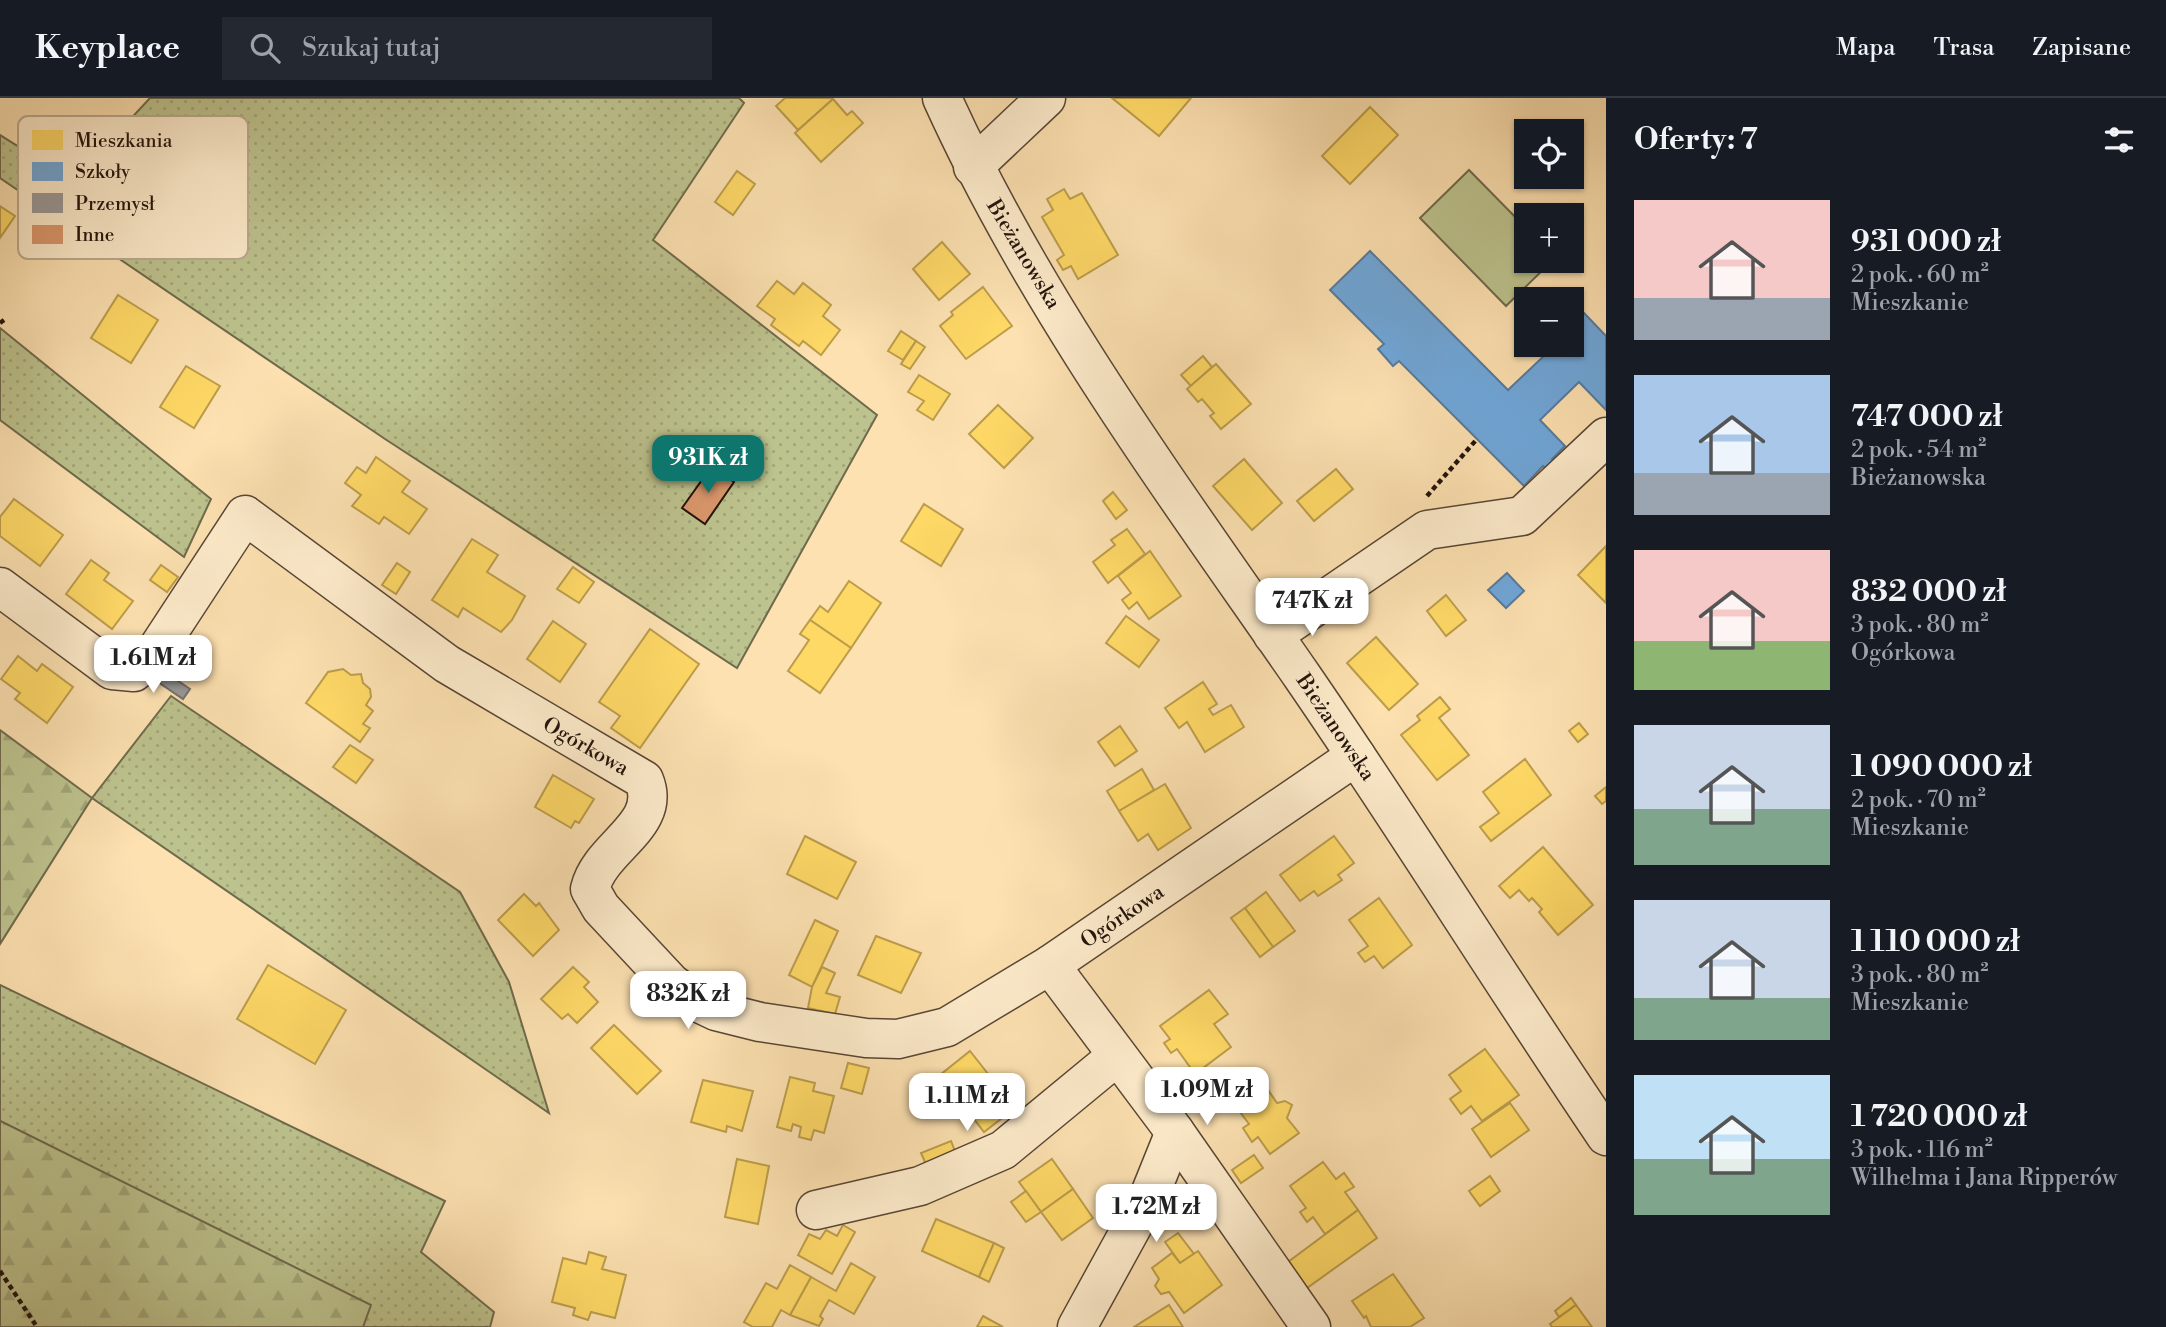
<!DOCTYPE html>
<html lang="pl">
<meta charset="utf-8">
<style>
:root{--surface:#171b24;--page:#242831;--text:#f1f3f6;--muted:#9ea1a6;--line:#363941;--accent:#0f766e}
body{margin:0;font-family:"Libre Bodoni",serif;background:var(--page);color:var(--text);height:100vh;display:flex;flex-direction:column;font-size:26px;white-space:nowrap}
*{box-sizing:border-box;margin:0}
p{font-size:23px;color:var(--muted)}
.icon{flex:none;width:38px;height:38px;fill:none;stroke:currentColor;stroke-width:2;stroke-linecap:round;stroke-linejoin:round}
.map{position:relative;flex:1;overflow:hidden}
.sheet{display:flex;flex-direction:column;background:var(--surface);width:560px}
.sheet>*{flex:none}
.controls{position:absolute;left:1514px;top:21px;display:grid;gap:14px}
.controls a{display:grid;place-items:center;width:70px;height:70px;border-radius:0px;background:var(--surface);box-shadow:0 2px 5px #0004;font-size:35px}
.price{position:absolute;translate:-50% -60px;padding:0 16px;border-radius:14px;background:#fff;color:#222;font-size:23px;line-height:46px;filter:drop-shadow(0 2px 4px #0008)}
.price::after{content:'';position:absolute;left:50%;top:42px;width:21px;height:16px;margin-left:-10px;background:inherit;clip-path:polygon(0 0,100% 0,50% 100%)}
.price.on{background:var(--accent);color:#fff}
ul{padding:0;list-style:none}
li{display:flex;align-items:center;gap:21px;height:175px;padding:0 28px}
li span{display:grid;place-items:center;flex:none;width:196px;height:140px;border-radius:0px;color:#555}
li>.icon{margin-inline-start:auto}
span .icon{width:84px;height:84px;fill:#fffc;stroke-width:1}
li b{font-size:30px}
h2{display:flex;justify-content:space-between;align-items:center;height:84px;padding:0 28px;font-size:30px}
header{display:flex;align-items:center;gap:42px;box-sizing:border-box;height:98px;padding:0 35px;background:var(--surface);border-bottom:2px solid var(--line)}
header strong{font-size:33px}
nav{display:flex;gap:38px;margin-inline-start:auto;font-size:24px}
.search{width:490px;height:63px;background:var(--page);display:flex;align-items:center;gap:18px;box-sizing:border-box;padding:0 24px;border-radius:0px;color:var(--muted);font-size:26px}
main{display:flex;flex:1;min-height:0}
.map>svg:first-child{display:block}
</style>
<header>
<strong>Keyplace</strong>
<div class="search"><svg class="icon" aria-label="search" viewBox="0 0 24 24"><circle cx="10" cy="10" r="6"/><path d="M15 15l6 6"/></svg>Szukaj tutaj</div>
<nav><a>Mapa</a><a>Trasa</a><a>Zapisane</a></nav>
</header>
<main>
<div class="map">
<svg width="1606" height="1229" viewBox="0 0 1606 1229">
<defs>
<pattern id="grass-dots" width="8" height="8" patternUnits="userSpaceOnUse" patternTransform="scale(1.75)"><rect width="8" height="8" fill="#bdc38e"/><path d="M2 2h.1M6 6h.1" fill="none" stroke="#a2a679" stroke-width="1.8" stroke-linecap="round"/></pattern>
<pattern id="forest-firs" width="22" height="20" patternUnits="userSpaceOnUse" patternTransform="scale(1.75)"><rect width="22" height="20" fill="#bdc38e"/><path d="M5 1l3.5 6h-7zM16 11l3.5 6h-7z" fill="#a2a679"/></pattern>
</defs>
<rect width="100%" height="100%" fill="#fde1b1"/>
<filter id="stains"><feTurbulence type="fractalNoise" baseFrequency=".00286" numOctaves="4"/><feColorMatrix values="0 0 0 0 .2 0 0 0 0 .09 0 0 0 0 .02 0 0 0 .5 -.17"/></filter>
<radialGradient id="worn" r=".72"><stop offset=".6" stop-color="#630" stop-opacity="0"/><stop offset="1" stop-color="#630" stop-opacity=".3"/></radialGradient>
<g fill="url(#grass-dots)" stroke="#6f6a4d" stroke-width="2">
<polygon points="150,0 739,0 744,5 653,142 877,317 737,570 385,341 0,80 0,37 73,83"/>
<polygon points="0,230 211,401 184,459 0,322"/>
<polygon points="171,598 460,794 509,884 549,1015 92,700"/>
<polygon points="0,887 445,1103 421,1154 494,1214 490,1229 363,1229 370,1207 0,1023"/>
</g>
<g fill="url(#forest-firs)" stroke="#6f6a4d" stroke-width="2">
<polygon points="0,632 92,700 0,846"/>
<polygon points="0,1023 371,1207 363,1229 0,1229"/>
</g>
<polygon fill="#bdc38e" stroke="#6f6a4d" stroke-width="2" points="1469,72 1526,130 1526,163 1552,163 1506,208 1420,120"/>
<g fill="#ffd966" stroke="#bc9d4b" stroke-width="2">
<polygon points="785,0 833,0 833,1 798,32 776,8"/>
<polygon points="1112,0 1191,0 1159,38"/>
<polygon points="833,1 847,17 852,13 863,25 821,64 795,35"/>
<polygon points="1370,9 1398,37 1350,86 1322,58"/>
<polygon points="737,73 755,86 733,117 715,104"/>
<polygon points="1064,91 1070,101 1082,95 1118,157 1078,181 1071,168 1063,172 1057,162 1064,157 1042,119 1053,112 1047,101"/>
<polygon points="0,108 15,118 0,140"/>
<polygon points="942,144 970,176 939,202 913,171"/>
<polygon points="777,183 794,196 803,185 831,207 823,218 840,232 821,257 803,243 799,248 771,227 775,221 757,208"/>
<polygon points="983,189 1012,228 966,261 940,228 953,217 951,214"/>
<polygon points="118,197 158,222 131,265 91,240"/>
<polygon points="901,233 916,243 903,262 888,253"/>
<polygon points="916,243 925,249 910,271 901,266"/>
<polygon points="1203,258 1212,269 1191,288 1181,277"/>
<polygon points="1216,266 1251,306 1221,331 1210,318 1214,315 1202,301 1198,304 1187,291"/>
<polygon points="186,268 220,288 194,330 160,309"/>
<polygon points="919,277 950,296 933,322 917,312 924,303 908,294"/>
<polygon points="998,307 1033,340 1004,370 969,336"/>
<polygon points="376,359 410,383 402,394 427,411 409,436 384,419 379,426 352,408 361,397 345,385 357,369 366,375"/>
<polygon points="1244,361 1282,405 1252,432 1213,388"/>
<polygon points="1336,371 1353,391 1314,423 1297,403"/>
<polygon points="1113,394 1127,412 1116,421 1103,403"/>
<polygon points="14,401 63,437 40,468 0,438 0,419"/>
<polygon points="924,406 963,431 941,468 901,443"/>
<polygon points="1127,431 1145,456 1108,485 1093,464 1115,447 1111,442"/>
<polygon points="472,441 498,457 487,474 525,498 512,522 501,534 463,510 458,519 432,502"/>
<polygon points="1606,448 1606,505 1578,477"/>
<polygon points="1150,453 1181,498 1149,521 1137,504 1129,511 1122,502 1131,495 1118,478"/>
<polygon points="91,462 109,475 104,482 133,503 112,531 66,496"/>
<polygon points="397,465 410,474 396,496 382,487"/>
<polygon points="161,467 178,479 167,494 150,482"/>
<polygon points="573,469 594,484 579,505 557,491"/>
<polygon points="849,483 881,505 851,550 810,522 820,508 828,514"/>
<polygon points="1446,497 1466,522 1446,538 1427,513"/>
<polygon points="1126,518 1159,542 1139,569 1106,545"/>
<polygon points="810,522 851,550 820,595 788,573 809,542 800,536"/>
<polygon points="553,523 586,546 560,584 527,561"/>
<polygon points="650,531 699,566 640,650 611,630 620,618 599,604"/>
<polygon points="1376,539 1418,586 1389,612 1347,565"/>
<polygon points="18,558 37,573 42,566 73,589 47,625 15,601 20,595 1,581"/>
<polygon points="343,571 351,577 361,576 363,585 370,591 371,599 366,607 373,613 363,626 370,630 360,644 306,605 328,574"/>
<polygon points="1203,584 1217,606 1209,611 1213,617 1231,607 1244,629 1205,654 1187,624 1179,630 1165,610"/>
<polygon points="1440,599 1450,611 1439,620 1469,657 1437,682 1401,637 1420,622 1417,618"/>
<polygon points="1579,625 1588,636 1578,644 1569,633"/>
<polygon points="1120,628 1137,653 1115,668 1098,644"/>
<polygon points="350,647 373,662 356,685 333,669"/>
<polygon points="1525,661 1551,697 1491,743 1480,729 1499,715 1483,694"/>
<polygon points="1142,671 1154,692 1119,713 1107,693"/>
<polygon points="553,677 594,701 579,725 575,723 571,730 535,709"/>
<polygon points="1165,686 1191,730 1158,752 1148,736 1138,743 1119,713"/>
<polygon points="1606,689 1606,703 1602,706 1595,698"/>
<polygon points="805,738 856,764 837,801 787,776"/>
<polygon points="1334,738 1354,765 1338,777 1342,782 1318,798 1314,793 1300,803 1280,777"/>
<polygon points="1543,749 1593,807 1558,837 1539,814 1542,811 1532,800 1529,803 1519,792 1510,800 1499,788"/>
<polygon points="1266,794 1295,833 1273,849 1245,810"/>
<polygon points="524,796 536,808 539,805 559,832 533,858 498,822"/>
<polygon points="1379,800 1412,847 1383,870 1374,858 1365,864 1358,855 1368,848 1349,822"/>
<polygon points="1245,810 1273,849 1260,859 1231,820"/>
<polygon points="815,822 838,833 812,889 789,877"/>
<polygon points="876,838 921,855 901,895 858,877"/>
<polygon points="268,867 346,912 315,966 237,921"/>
<polygon points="573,869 589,884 584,889 598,904 577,925 568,916 562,921 541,901"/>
<polygon points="822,869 835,875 826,895 840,899 835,916 808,910 812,889"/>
<polygon points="1209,892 1228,916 1214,926 1231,949 1195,976 1177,951 1171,955 1164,945 1170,941 1160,928"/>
<polygon points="614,927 661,973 637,996 591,950"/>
<polygon points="1485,951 1519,997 1482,1023 1471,1008 1461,1016 1450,1001 1461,993 1449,977"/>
<polygon points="970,953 1015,1010 984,1034 940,977"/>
<polygon points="848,965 869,970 862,996 841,990"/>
<polygon points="790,979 815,985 813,993 834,998 824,1035 814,1032 811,1042 799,1039 801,1029 793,1026 791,1033 777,1029"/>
<polygon points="703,982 753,993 742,1033 727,1028 726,1034 691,1024"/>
<polygon points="1266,989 1277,1005 1285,1003 1292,1007 1287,1020 1299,1035 1270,1056 1258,1039 1252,1044 1243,1030 1249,1026 1237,1010"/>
<polygon points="1510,1005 1529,1032 1491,1059 1472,1031"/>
<polygon points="951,1043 958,1061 929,1073 921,1055"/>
<polygon points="1254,1057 1263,1070 1241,1085 1232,1072"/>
<polygon points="737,1061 769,1068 758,1126 725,1119"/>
<polygon points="1052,1061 1073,1091 1041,1114 1019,1084"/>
<polygon points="1323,1064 1336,1081 1344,1075 1354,1089 1345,1094 1358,1112 1325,1136 1313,1119 1307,1124 1300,1114 1306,1110 1290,1088"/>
<polygon points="1490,1078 1500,1093 1480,1108 1469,1093"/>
<polygon points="1073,1091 1093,1120 1062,1142 1041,1114"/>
<polygon points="1026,1093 1041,1114 1026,1124 1011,1104"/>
<polygon points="1358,1112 1377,1140 1307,1190 1288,1164"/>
<polygon points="936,1121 994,1145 979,1179 922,1153"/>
<polygon points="843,1127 855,1134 832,1176 798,1157 809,1136 820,1141 826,1132 837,1138"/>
<polygon points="1178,1135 1194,1156 1180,1165 1165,1144"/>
<polygon points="994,1145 1004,1150 989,1184 979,1179"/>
<polygon points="1198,1153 1222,1187 1184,1215 1169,1194 1161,1196 1155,1188 1159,1181 1152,1170 1172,1155 1180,1165"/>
<polygon points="589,1154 606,1159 602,1171 626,1177 615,1220 591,1214 588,1222 573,1217 575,1210 552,1204 563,1160 586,1166"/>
<polygon points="851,1165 875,1179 854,1216 829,1202 820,1218 823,1221 819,1228 790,1217 811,1179 836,1193"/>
<polygon points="790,1167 811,1179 790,1217 781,1212 772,1229 753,1229 744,1224 766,1185 777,1191"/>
<polygon points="1393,1176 1424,1220 1410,1229 1371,1229 1366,1218 1364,1220 1352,1203"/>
<polygon points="1571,1200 1576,1207 1559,1219 1555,1213"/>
<polygon points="1169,1207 1183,1229 1134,1229"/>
<polygon points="1576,1207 1592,1229 1552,1229 1550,1226"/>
<polygon points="983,1218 1003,1229 977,1229"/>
</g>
<g fill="#6fa8dc" stroke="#587b9e" stroke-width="2">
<polygon points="1370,153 1508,292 1548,254 1545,252 1550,247 1572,247 1572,227 1584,215 1606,238 1606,312 1579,284 1540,322 1565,348 1552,361 1556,366 1548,373 1543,368 1524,388 1399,263 1393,268 1378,251 1384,246 1330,192"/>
<polygon points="1507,475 1524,493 1506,510 1488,492"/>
</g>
<polygon fill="#999" stroke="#75706f" stroke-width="2" points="165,574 190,591 183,601 158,584"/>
<polygon fill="#db976c" stroke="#21120c" stroke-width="2" points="712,368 734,384 705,426 682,410"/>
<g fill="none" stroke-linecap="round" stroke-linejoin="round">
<defs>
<g id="minor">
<path d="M942 0C1035 206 1174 393 1302 578 1406 729 1503 886 1606 1038"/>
<polyline points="973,69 1046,0"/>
<path d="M0 489 112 572 134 574 154 556 245 417 447 566 644 682C663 728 600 748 590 791L601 810 671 885 695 903 716 913 760 924 866 940 898 941 947 929 1050 867 1356 658"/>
<polyline points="1273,537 1427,432 1522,418 1606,339"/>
<polyline points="1050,867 1175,1034 1311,1229"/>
<polyline points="816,1112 920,1088 1003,1052 1117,958"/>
<polyline points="1077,1229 1150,1096 1175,1034"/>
</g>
</defs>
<use href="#minor" stroke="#584635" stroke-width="41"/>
<g stroke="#21120c" stroke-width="4.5" stroke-dasharray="5 3.5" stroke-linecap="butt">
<polyline points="0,225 4,222"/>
<polyline points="1427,398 1477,341"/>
<polyline points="0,1173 37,1229"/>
</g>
<use href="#minor" stroke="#feeccc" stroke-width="38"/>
</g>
<g text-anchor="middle" stroke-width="7" stroke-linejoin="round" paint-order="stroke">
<g font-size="21" fill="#21120c" stroke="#feeccc">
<text transform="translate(1024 156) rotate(59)" y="7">Bieżanowska</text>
<text transform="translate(1336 629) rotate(56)" y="7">Bieżanowska</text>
<text transform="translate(586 648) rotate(30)" y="7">Ogórkowa</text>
<text transform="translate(1122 818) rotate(-34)" y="7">Ogórkowa</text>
</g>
</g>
<rect x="18" y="18" width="230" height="143" rx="10" fill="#feeccc" stroke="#bcab92" stroke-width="2"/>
<rect x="32" y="32" width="31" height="20" fill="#ffd966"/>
<rect x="32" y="64" width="31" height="19" fill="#6fa8dc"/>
<rect x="32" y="95" width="31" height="20" fill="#999"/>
<rect x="32" y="127" width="31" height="19" fill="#db976c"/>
<g font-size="19" fill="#21120c">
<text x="75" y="49">Mieszkania</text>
<text x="75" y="80">Szkoły</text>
<text x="75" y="112">Przemysł</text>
<text x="75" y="143">Inne</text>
</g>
<rect width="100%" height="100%" filter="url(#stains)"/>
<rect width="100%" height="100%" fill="url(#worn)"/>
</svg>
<div class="controls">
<a><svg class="icon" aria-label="locate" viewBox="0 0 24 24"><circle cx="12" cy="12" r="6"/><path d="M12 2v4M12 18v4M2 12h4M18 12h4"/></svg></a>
<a>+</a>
<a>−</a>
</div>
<b class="price on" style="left:708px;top:397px">931K zł</b>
<b class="price" style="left:1312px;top:540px">747K zł</b>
<b class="price" style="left:153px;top:597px">1.61M zł</b>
<b class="price" style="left:688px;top:933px">832K zł</b>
<b class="price" style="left:1207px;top:1029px">1.09M zł</b>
<b class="price" style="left:967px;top:1035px">1.11M zł</b>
<b class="price" style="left:1156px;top:1146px">1.72M zł</b>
</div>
<section class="sheet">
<h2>Oferty: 7<svg class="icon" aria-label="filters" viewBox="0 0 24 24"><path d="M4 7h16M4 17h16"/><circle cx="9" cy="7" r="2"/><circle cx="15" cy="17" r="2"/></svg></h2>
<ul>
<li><span style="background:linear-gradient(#f6c9c9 70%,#9aa5b1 0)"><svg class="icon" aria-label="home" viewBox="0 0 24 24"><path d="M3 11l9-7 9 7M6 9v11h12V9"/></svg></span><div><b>931 000 zł</b><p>2 pok. · 60 m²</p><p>Mieszkanie</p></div></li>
<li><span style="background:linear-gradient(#a9c7e8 70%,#9aa5b1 0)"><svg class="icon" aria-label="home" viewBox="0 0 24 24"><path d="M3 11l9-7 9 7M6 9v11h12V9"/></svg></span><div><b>747 000 zł</b><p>2 pok. · 54 m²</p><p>Bieżanowska</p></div></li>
<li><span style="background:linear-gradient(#f6c9c9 65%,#8fb573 0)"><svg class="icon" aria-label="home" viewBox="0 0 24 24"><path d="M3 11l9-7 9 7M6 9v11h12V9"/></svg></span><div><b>832 000 zł</b><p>3 pok. · 80 m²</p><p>Ogórkowa</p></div></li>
<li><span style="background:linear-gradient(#c9d6e8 60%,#7fa58c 0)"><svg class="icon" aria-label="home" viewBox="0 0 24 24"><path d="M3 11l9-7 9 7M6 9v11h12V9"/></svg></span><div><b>1 090 000 zł</b><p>2 pok. · 70 m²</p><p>Mieszkanie</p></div></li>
<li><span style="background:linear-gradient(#c9d6e8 70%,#7fa58c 0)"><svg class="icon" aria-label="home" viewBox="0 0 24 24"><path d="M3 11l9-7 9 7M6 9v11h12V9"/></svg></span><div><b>1 110 000 zł</b><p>3 pok. · 80 m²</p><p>Mieszkanie</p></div></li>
<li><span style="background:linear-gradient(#bfe0f5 60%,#7fa58c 0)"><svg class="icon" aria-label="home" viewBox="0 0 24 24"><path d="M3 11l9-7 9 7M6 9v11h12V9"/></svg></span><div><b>1 720 000 zł</b><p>3 pok. · 116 m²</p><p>Wilhelma i Jana Ripperów</p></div></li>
</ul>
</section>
</main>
